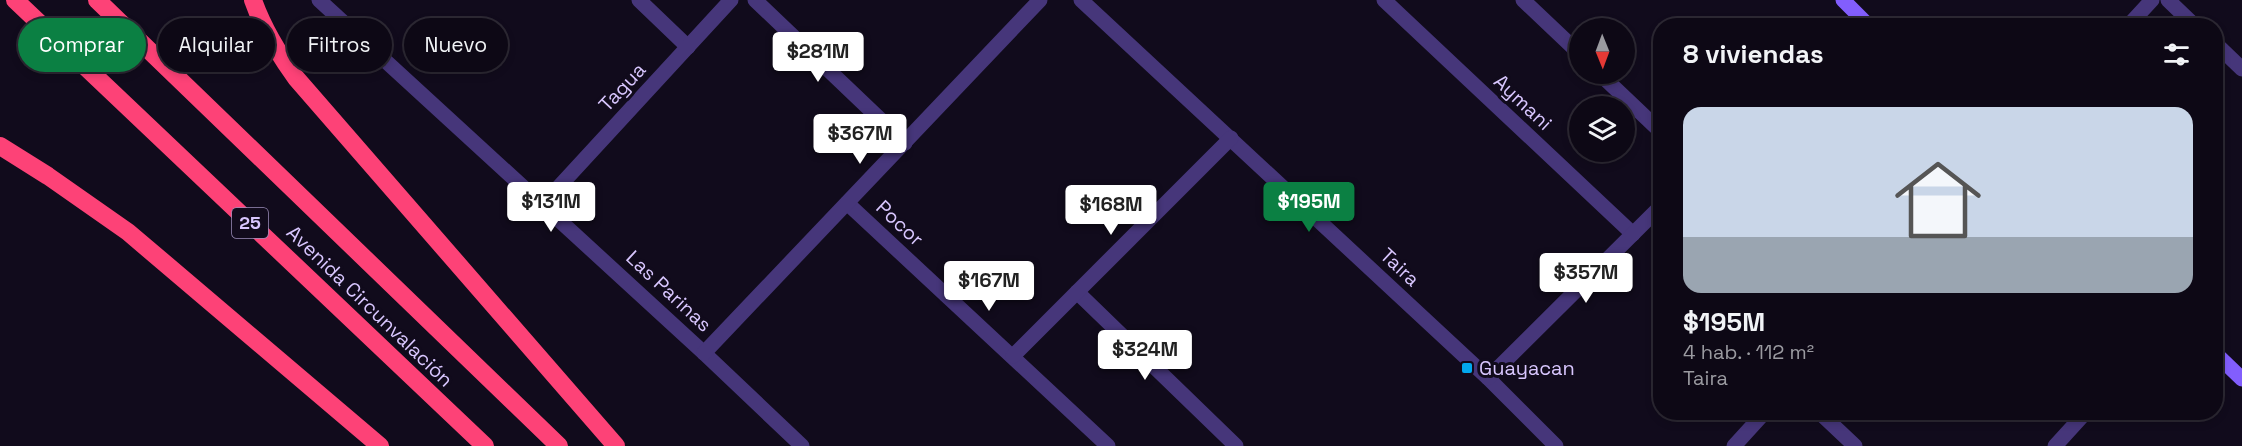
<!DOCTYPE html>
<html lang="es">
<meta charset="utf-8">
<style>
:root{--surface:#0d0815;--page:#16111e;--text:#f1f3f6;--muted:#9a9aa0;--line:#2d2934;--accent:#0b8043}
body{margin:0;font-family:"Space Grotesk",sans-serif;background:var(--page);color:var(--text);height:100vh;display:flex;flex-direction:column;font-size:22px;white-space:nowrap}
*{box-sizing:border-box;margin:0}
p{font-size:20px;color:var(--muted)}
.icon{flex:none;width:33px;height:33px;fill:none;stroke:currentColor;stroke-width:2;stroke-linecap:round;stroke-linejoin:round}
.map{position:relative;flex:1;overflow:hidden}
.details{position:absolute;left:1653px;top:18px;width:570px;height:402px;display:flex;flex-direction:column;background:var(--surface);border-radius:24px;box-shadow:0 3px 9px #0003,0 0 0 2px var(--line)}
.details>*{flex:none}
.hud{position:absolute;left:18px;top:18px;width:570px;height:54px;display:flex;gap:12px}
.needle{width:39px;rotate:179deg}
.fabs{position:absolute;left:1569px;top:18px;display:grid;gap:12px}
.fabs a{display:grid;place-items:center;width:66px;height:66px;border-radius:50%;background:var(--surface);box-shadow:0 3px 9px #0003,0 0 0 2px var(--line);font-size:30px}
.price{position:absolute;translate:-50% -51px;padding:0 14px;border-radius:6px;background:#fff;color:#222;font-size:20px;line-height:39px;filter:drop-shadow(0 2px 3px #0008)}
.price::after{content:'';position:absolute;left:50%;top:36px;width:18px;height:14px;margin-left:-9px;background:inherit;clip-path:polygon(0 0,100% 0,50% 100%)}
.price.selected{background:var(--accent);color:#fff}
ul{padding:0;list-style:none}
li{display:grid;align-content:center;gap:12px;height:318px;padding:0 30px}
li span{display:grid;place-items:center;height:186px;border-radius:18px;color:#555}
li>.icon{margin-inline-start:auto}
span .icon{width:108px;height:108px;fill:#fffc;stroke-width:1}
li b{font-size:26px}
h2{display:flex;justify-content:space-between;align-items:center;height:72px;padding:0 30px;font-size:26px}
.tag{padding:0 21px;border-radius:27px;background:var(--surface);box-shadow:0 3px 9px #0003,0 0 0 2px var(--line);font-size:21px;line-height:54px}
.tag.selected{background:var(--accent);color:#fff}
.map>svg:first-child{display:block}
</style>
<div class="map">
<svg width="2242" height="446" viewBox="0 0 2242 446">
<rect width="100%" height="100%" fill="#110b1c"/>
<g fill="none" stroke-linecap="round" stroke-linejoin="round">
<g stroke="#46367a" stroke-width="15">
<polyline points="319,0 704,353 802,446"/>
<polyline points="639,0 688,47"/>
<polyline points="755,0 905,143"/>
<polyline points="1081,0 1488,378 1556,446"/>
<polyline points="1384,0 1633,234"/>
<polyline points="1523,0 1580,54"/>
<polyline points="2168,0 2195,26"/>
<polyline points="2128,26 2152,0"/>
<polyline points="2216,44 2242,69"/>
<polyline points="1600,74 1660,131"/>
<polyline points="847,203 1108,446"/>
<polyline points="543,204 731,0"/>
<polyline points="1077,292 1236,446"/>
<polyline points="704,353 1040,0"/>
<polyline points="1013,356 1231,138"/>
<polyline points="1488,378 1660,207"/>
<polyline points="1819,412 1855,446"/>
<polyline points="1734,446 1765,412"/>
<polyline points="2055,446 2086,412"/>
</g>
<g stroke="#825efd" stroke-width="15">
<polyline points="1843,0 1869,26"/>
<polyline points="2216,354 2242,379"/>
</g>
<g stroke="#fd4277" stroke-width="18">
<polyline points="15,0 485,446"/>
<polyline points="97,0 559,446"/>
<path d="M253 0C263 29 278 53 296 78L616 446"/>
<polyline points="0,146 48,176 128,232 380,446"/>
</g>
</g>
<rect fill="#02a8ee" stroke="#110b1c" stroke-width="2" x="1461" y="362" width="12" height="12" rx="3"/>
<g text-anchor="middle" stroke-width="6" stroke-linejoin="round" paint-order="stroke">
<rect fill="#110b1c" stroke="#9c8eba" stroke-width="1.5" x="232" y="208" width="36" height="30" rx="4.5"/>
<g font-size="18" font-weight="bold" fill="#d8c6fe">
<text x="250" y="229">25</text>
</g>
<g font-size="20" fill="#d8c6fe" stroke="#110b1c">
<text transform="translate(622 87) rotate(-47)" y="7">Tagua</text>
<text transform="translate(1523 102) rotate(43)" y="7">Aymani</text>
<text transform="translate(900 223) rotate(43)" y="7">Pocor</text>
<text transform="translate(1400 267) rotate(43)" y="7">Taira</text>
<text transform="translate(669 291) rotate(43)" y="7">Las Parinas</text>
<text transform="translate(370 306) rotate(44)" y="7">Avenida Circunvalación</text>
</g>
<g font-size="20" fill="#d8c6fe" stroke="#110b1c" text-anchor="start">
<text x="1479" y="375">Guayacan</text>
</g>
</g>
</svg>
<div class="fabs">
<a><svg class="needle" viewBox="-14 -14 28 28"><path d="M0-13l5 13h-10z" fill="#e53935"/><path d="M0 13l5-13h-10z" fill="#9a9aa0"/></svg></a>
<a><svg class="icon" aria-label="layers" viewBox="0 0 24 24"><path d="M12 4l9 5-9 5-9-5zM3 14l9 5 9-5"/></svg></a>
</div>
<b class="price" style="left:818px;top:83px">$281M</b>
<b class="price" style="left:860px;top:165px">$367M</b>
<b class="price" style="left:551px;top:233px">$131M</b>
<b class="price selected" style="left:1309px;top:233px">$195M</b>
<b class="price" style="left:1111px;top:236px">$168M</b>
<b class="price" style="left:1586px;top:304px">$357M</b>
<b class="price" style="left:989px;top:312px">$167M</b>
<b class="price" style="left:1145px;top:381px">$324M</b>
<div class="hud">
<a class="tag selected">Comprar</a>
<a class="tag">Alquilar</a>
<a class="tag">Filtros</a>
<a class="tag">Nuevo</a>
</div>
<section class="details">
<h2>8 viviendas<svg class="icon" aria-label="filters" viewBox="0 0 24 24"><path d="M4 7h16M4 17h16"/><circle cx="9" cy="7" r="2"/><circle cx="15" cy="17" r="2"/></svg></h2>
<ul>
<li><span style="background:linear-gradient(#c9d6e8 70%,#9aa5b1 0)"><svg class="icon" aria-label="home" viewBox="0 0 24 24"><path d="M3 11l9-7 9 7M6 9v11h12V9"/></svg></span><div><b>$195M</b><p>4 hab. · 112 m²</p><p>Taira</p></div></li>
</ul>
</section>
</div>
